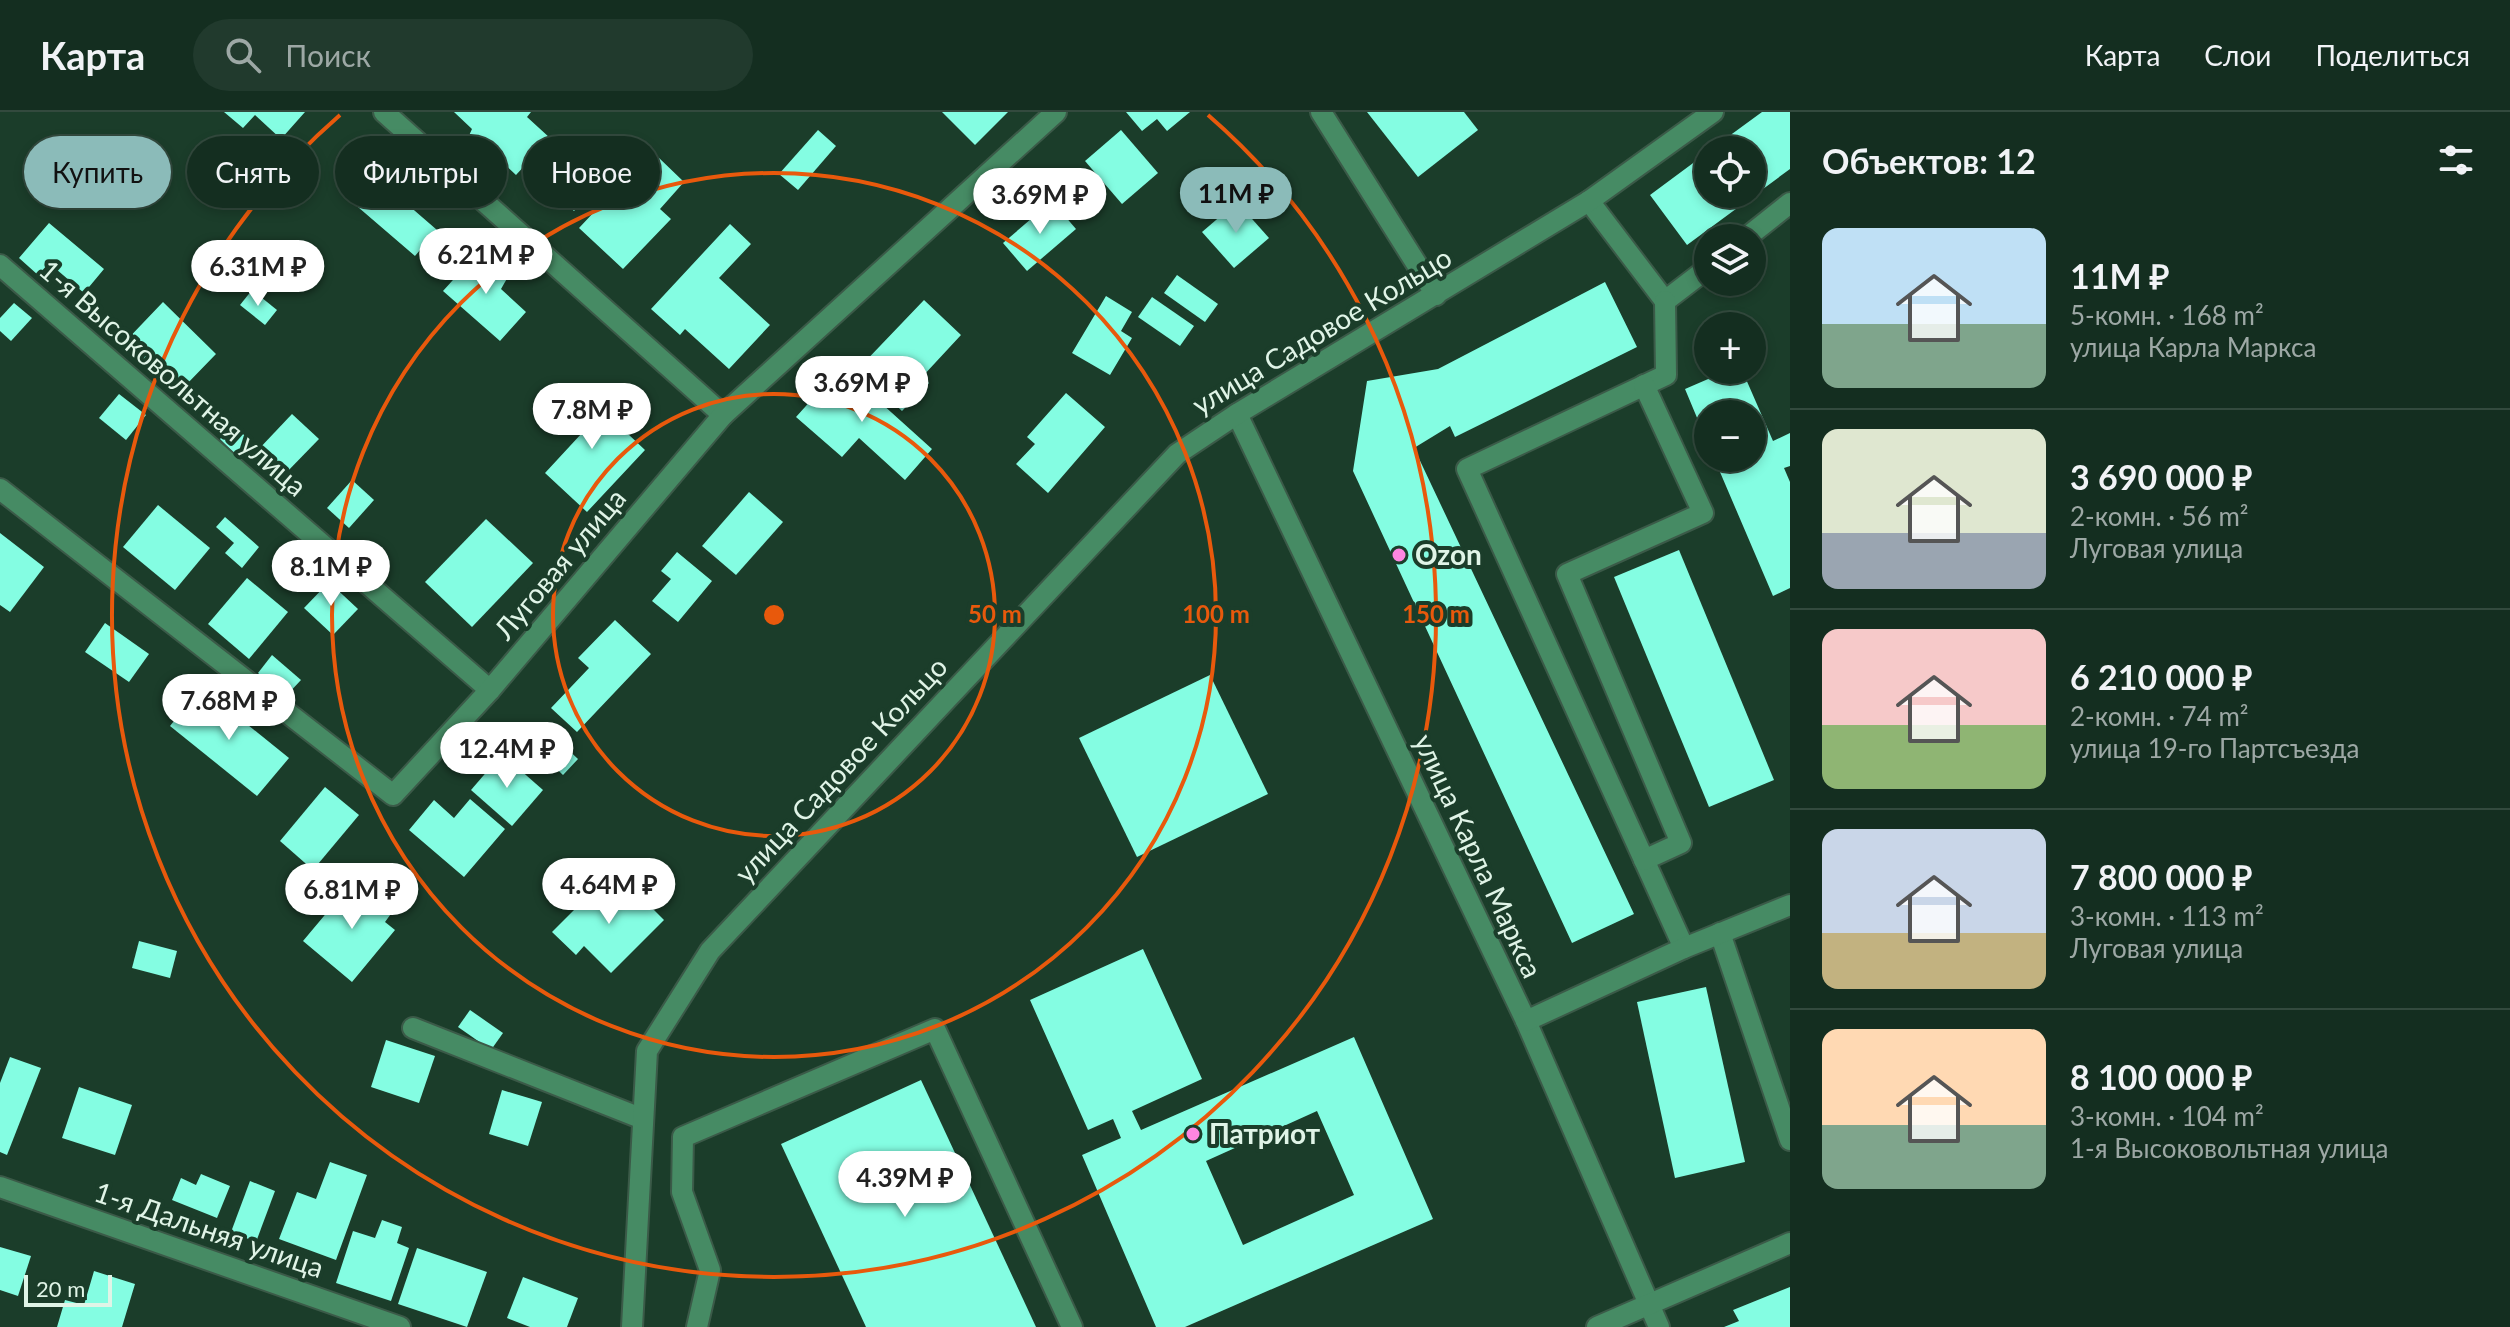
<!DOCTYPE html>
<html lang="ru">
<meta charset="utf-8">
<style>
:root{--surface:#142e20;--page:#213a2d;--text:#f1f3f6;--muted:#9da8a5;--line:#334a3e;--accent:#8bbbb9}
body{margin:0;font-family:Lato,sans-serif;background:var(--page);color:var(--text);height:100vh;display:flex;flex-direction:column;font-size:30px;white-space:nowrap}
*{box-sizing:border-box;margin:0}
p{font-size:26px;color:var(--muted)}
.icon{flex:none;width:44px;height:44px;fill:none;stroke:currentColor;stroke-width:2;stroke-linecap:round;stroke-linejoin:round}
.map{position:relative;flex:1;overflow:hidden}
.details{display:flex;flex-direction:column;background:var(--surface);width:720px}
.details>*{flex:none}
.top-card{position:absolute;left:24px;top:24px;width:760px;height:72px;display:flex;gap:16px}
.controls{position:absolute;left:1694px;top:24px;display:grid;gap:16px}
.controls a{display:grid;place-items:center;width:72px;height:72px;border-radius:50%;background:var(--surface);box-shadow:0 4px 12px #0003,0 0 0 2px var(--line);font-size:40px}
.scale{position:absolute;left:24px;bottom:20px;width:88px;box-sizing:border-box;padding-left:8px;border:4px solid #e0f4e7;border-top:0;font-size:22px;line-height:28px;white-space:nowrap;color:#e0f4e7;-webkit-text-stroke:6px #1b3d2a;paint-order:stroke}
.price{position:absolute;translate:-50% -68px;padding:0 18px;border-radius:28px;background:#fff;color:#222;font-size:26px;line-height:52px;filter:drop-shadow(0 2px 4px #0008)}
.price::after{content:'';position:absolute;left:50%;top:48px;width:24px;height:18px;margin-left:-12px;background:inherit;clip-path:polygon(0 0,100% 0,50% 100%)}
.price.selected{background:var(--accent);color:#111}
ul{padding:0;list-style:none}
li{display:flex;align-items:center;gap:24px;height:200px;padding:0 32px}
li+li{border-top:2px solid var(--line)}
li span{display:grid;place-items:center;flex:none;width:224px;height:160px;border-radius:16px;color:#555}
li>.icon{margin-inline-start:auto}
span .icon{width:96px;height:96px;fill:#fffc;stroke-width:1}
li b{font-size:34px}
h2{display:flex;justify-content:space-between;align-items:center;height:96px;padding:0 32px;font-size:34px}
.chip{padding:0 28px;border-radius:36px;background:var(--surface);box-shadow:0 4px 12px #0003,0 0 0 2px var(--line);font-size:28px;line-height:72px}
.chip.selected{background:var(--accent);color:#111}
header{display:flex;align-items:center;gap:48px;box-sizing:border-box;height:112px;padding:0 40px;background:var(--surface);border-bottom:2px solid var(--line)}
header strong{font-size:38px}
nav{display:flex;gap:44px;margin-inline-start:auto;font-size:28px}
.search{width:560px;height:72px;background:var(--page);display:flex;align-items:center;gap:20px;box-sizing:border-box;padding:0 28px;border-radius:44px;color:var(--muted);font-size:30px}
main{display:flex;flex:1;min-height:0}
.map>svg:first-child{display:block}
</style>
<header>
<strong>Карта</strong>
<div class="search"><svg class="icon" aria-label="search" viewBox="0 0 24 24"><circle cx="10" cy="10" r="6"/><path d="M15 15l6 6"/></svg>Поиск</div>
<nav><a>Карта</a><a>Слои</a><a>Поделиться</a></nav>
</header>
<main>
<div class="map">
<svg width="1790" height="1215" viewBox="0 0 1790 1215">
<rect width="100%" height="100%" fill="#1b3d2a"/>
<g fill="#84fde2" fill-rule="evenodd">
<polygon points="224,0 305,0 281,27 255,3 243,16"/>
<polygon points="454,0 531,0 527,5 550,26 516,63 483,32 478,38 467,28 472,17"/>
<polygon points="942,0 1008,0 975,33"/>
<polygon points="1126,0 1190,0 1167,19 1157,7 1142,19"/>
<polygon points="1367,0 1464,0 1478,18 1418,65"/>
<polygon points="1762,0 1790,0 1790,57 1687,133 1650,83 1708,40 1708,82 1752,82 1752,38 1710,38"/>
<polygon points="818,18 836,34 798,78 779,62"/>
<polygon points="1121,18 1158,61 1122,92 1085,49"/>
<polygon points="81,36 125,74 111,90 67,51"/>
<polygon points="577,37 606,64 574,99 545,73"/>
<polygon points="658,45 684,70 660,97 671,107 623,157 579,116 611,82 626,97 643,79 634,70"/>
<polygon points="375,46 394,63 385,73 437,118 415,144 344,83"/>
<polygon points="1052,89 1076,117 1027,159 1003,131"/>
<polygon points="1237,90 1269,126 1234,156 1202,120"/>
<polygon points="49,111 104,157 84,181 49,151 38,163 19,146"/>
<polygon points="730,112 751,132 719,166 770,213 729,257 685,217 680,223 651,197"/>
<polygon points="480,138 509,163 501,177 526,200 500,229 443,179"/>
<polygon points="1177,163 1218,192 1205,210 1164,181"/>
<polygon points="1605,170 1637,235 1455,325 1450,314 1414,336 1634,802 1572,831 1353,359 1367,269 1438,257"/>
<polygon points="252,178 277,198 265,213 240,193"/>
<polygon points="1106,184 1132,200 1121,219 1132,226 1110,263 1072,241"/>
<polygon points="1152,185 1194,214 1180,234 1138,205"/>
<polygon points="924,188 961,223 922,265 929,271 902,299 858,257"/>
<polygon points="163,190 216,242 184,275 161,253 152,263 121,234"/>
<polygon points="14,191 32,206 11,229 0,219 0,206"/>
<polygon points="841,255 932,337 905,368 859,326 842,345 796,305"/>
<polygon points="1729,258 1742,258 1773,329 1790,321 1790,354 1784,356 1790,370 1790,476 1773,484 1714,346 1752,346 1752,302 1708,302 1708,332 1685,277"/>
<polygon points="575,272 645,338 587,400 545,361 582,321 554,295"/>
<polygon points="1066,281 1105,315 1048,381 1016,352 1035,332 1027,325"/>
<polygon points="119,282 146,303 126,328 99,306"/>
<polygon points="292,302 319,327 283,364 257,339"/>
<polygon points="234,313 253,332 239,346 220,327"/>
<polygon points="352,368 374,388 349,416 327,396"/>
<polygon points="749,380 783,410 736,463 702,434"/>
<polygon points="158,393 210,436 175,478 123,435"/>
<polygon points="225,405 259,435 242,456 225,441 234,431 216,415"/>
<polygon points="486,407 533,451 472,515 425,470"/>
<polygon points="0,421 44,455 10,500 0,493"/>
<polygon points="1679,438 1774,668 1709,695 1614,465"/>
<polygon points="677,440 712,469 678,510 652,489 671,467 661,459"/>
<polygon points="247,466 288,500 249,547 208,512"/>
<polygon points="329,470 358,497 333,523 304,496"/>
<polygon points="615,508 651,542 577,620 551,596 589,556 578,546"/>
<polygon points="105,511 149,542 129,570 85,540"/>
<polygon points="272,543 301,568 286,584 258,561"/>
<polygon points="1210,563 1268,682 1137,745 1079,626"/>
<polygon points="201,575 289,646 257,684 170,614"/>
<polygon points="547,618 578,647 563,663 533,634"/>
<polygon points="502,642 543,678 512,714 471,678"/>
<polygon points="325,675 359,703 313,758 280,729"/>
<polygon points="470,687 505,717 464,765 409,718 434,688 454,706"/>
<polygon points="355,767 393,799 385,810 395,818 352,870 303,829"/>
<polygon points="600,772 617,789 631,775 664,808 611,861 584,834 576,843 552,820"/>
<polygon points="139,829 177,839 170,866 132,856"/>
<path d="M1143 837 1202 967 1132 999 1141 1018 1354 925 1433 1107 1185 1215H1156L1082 1043 1121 1026 1113 1007 1088 1018 1030 888ZM1317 999 1354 1083 1243 1133 1206 1049Z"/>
<polygon points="1706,875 1745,1050 1675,1066 1637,890"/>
<polygon points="470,898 503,921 491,938 458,915"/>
<polygon points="386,928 435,944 419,991 371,975"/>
<polygon points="10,945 41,956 7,1043 0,1040 0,971"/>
<polygon points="921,968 1036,1215 866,1215 781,1032"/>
<polygon points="79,975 132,993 115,1043 62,1026"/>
<polygon points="502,978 542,990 528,1034 489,1022"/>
<polygon points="330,1050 367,1063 336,1148 279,1127 297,1080 316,1087"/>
<polygon points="201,1062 230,1074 217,1106 172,1088 181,1066 196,1073"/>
<polygon points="250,1069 275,1079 256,1130 231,1120"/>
<polygon points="382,1108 402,1115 397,1131 409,1136 391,1189 336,1171 353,1119 375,1126"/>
<polygon points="0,1135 31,1144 18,1184 0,1178"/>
<polygon points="417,1136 487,1160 467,1215 398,1192"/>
<polygon points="94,1159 135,1172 122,1215 57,1215 65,1188 84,1193"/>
<polygon points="523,1165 578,1186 567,1215 530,1215 507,1206"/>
<polygon points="1790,1175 1790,1215 1724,1215 1739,1209 1733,1198"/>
</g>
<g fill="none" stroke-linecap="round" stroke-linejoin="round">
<defs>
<g id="minor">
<polyline points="384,0 723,303"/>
<polyline points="1321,0 1436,183"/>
<polyline points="1589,89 1665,189 1708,156"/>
<polyline points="1746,126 1790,91"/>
<polyline points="0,153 490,578"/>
<polyline points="1665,189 1666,263 1467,357 1684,836"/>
<polyline points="1237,302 1526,909 1659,1215"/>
<polyline points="0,377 393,683 490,578 723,303 1056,0"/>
<polyline points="1644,748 1681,731 1567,462 1703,401 1644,273"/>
<polyline points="1720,821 1790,1028"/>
<polyline points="1526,909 1684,836 1790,793"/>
<polyline points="413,916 643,1007"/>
<polyline points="0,1075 400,1215"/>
<polyline points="632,1215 647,939 710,839 1177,342 1237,302 1589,89 1713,0"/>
<polyline points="697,1215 710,1158 682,1080 683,1025 935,917 1072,1215"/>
<polyline points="1597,1215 1790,1131"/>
</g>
</defs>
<use href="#minor" stroke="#3b5a48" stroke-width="24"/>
<use href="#minor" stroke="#468b64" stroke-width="20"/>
</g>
<g fill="none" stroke="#e8590c" stroke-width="4">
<circle cx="774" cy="503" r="221"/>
<circle cx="774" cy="503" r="442"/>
<path d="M1208 3A662 662 0 1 1 340 3"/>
</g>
<g fill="#fe86e1" stroke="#1b3d2a" stroke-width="3">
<circle cx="1399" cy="443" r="8"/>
<circle cx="1193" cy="1022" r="8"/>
</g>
<g text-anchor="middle" stroke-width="8" stroke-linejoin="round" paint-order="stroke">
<g font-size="28" fill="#e0f4e7" stroke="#1b3d2a">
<text transform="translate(1322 219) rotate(-31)" y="10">улица Садовое Кольцо</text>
<text transform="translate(173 266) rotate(41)" y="10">1-я Высоковольтная улица</text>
<text transform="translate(560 452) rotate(-50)" y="10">Луговая улица</text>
<text transform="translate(841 658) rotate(-47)" y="10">улица Садовое Кольцо</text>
<text transform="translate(1478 744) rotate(65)" y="10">улица Карла Маркса</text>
<text transform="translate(209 1118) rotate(19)" y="10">1-я Дальняя улица</text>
</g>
<g font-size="28" font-weight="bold" fill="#e0f4e7" stroke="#1b3d2a" text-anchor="start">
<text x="1415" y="453">Ozon</text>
<text x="1209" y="1032">Патриот</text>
</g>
</g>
<circle cx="774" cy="503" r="12" fill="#e8590c" stroke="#1b3d2a" stroke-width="4"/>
<g font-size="24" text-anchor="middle" font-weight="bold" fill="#e8590c" stroke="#1b3d2a" stroke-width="8" stroke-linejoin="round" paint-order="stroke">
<text x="995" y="511">50 m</text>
<text x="1216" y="511">100 m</text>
<text x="1436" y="511">150 m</text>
</g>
</svg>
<div class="controls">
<a><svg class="icon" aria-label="locate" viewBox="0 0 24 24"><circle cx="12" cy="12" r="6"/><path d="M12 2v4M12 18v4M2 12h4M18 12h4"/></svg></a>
<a><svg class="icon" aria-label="layers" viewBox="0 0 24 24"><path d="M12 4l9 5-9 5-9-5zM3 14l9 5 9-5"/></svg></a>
<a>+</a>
<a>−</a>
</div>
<div class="scale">20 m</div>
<b class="price selected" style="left:1236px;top:123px">11M ₽</b>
<b class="price" style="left:1040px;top:124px">3.69M ₽</b>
<b class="price" style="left:486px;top:184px">6.21M ₽</b>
<b class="price" style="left:258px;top:196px">6.31M ₽</b>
<b class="price" style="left:862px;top:312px">3.69M ₽</b>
<b class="price" style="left:592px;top:339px">7.8M ₽</b>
<b class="price" style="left:331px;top:496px">8.1M ₽</b>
<b class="price" style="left:229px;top:630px">7.68M ₽</b>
<b class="price" style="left:507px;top:678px">12.4M ₽</b>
<b class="price" style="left:609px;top:814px">4.64M ₽</b>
<b class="price" style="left:352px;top:819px">6.81M ₽</b>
<b class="price" style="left:905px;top:1107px">4.39M ₽</b>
<div class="top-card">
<a class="chip selected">Купить</a>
<a class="chip">Снять</a>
<a class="chip">Фильтры</a>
<a class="chip">Новое</a>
</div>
</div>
<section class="details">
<h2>Объектов: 12<svg class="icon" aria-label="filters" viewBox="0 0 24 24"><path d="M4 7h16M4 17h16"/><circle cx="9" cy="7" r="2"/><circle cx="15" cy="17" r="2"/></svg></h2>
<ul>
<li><span style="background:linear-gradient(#bfe0f5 60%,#7fa58c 0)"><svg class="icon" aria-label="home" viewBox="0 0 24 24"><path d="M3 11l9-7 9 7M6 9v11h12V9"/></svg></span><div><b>11M ₽</b><p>5-комн. · 168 m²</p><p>улица Карла Маркса</p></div></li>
<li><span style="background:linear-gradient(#dfe7d0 65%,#9aa5b1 0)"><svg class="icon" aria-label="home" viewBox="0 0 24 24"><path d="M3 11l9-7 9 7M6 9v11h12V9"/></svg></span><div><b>3 690 000 ₽</b><p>2-комн. · 56 m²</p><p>Луговая улица</p></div></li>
<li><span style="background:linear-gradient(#f6c9c9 60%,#8fb573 0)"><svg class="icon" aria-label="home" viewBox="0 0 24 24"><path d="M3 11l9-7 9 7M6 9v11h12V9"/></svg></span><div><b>6 210 000 ₽</b><p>2-комн. · 74 m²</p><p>улица 19-го Партсъезда</p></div></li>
<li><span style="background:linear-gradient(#c9d6e8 65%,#c2b280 0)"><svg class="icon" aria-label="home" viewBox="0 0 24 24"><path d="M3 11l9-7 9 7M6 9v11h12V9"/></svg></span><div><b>7 800 000 ₽</b><p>3-комн. · 113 m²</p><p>Луговая улица</p></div></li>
<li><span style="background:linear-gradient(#ffd9b3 60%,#7fa58c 0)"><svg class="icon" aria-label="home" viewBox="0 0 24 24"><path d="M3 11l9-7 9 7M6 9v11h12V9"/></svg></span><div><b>8 100 000 ₽</b><p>3-комн. · 104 m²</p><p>1-я Высоковольтная улица</p></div></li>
</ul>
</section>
</main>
